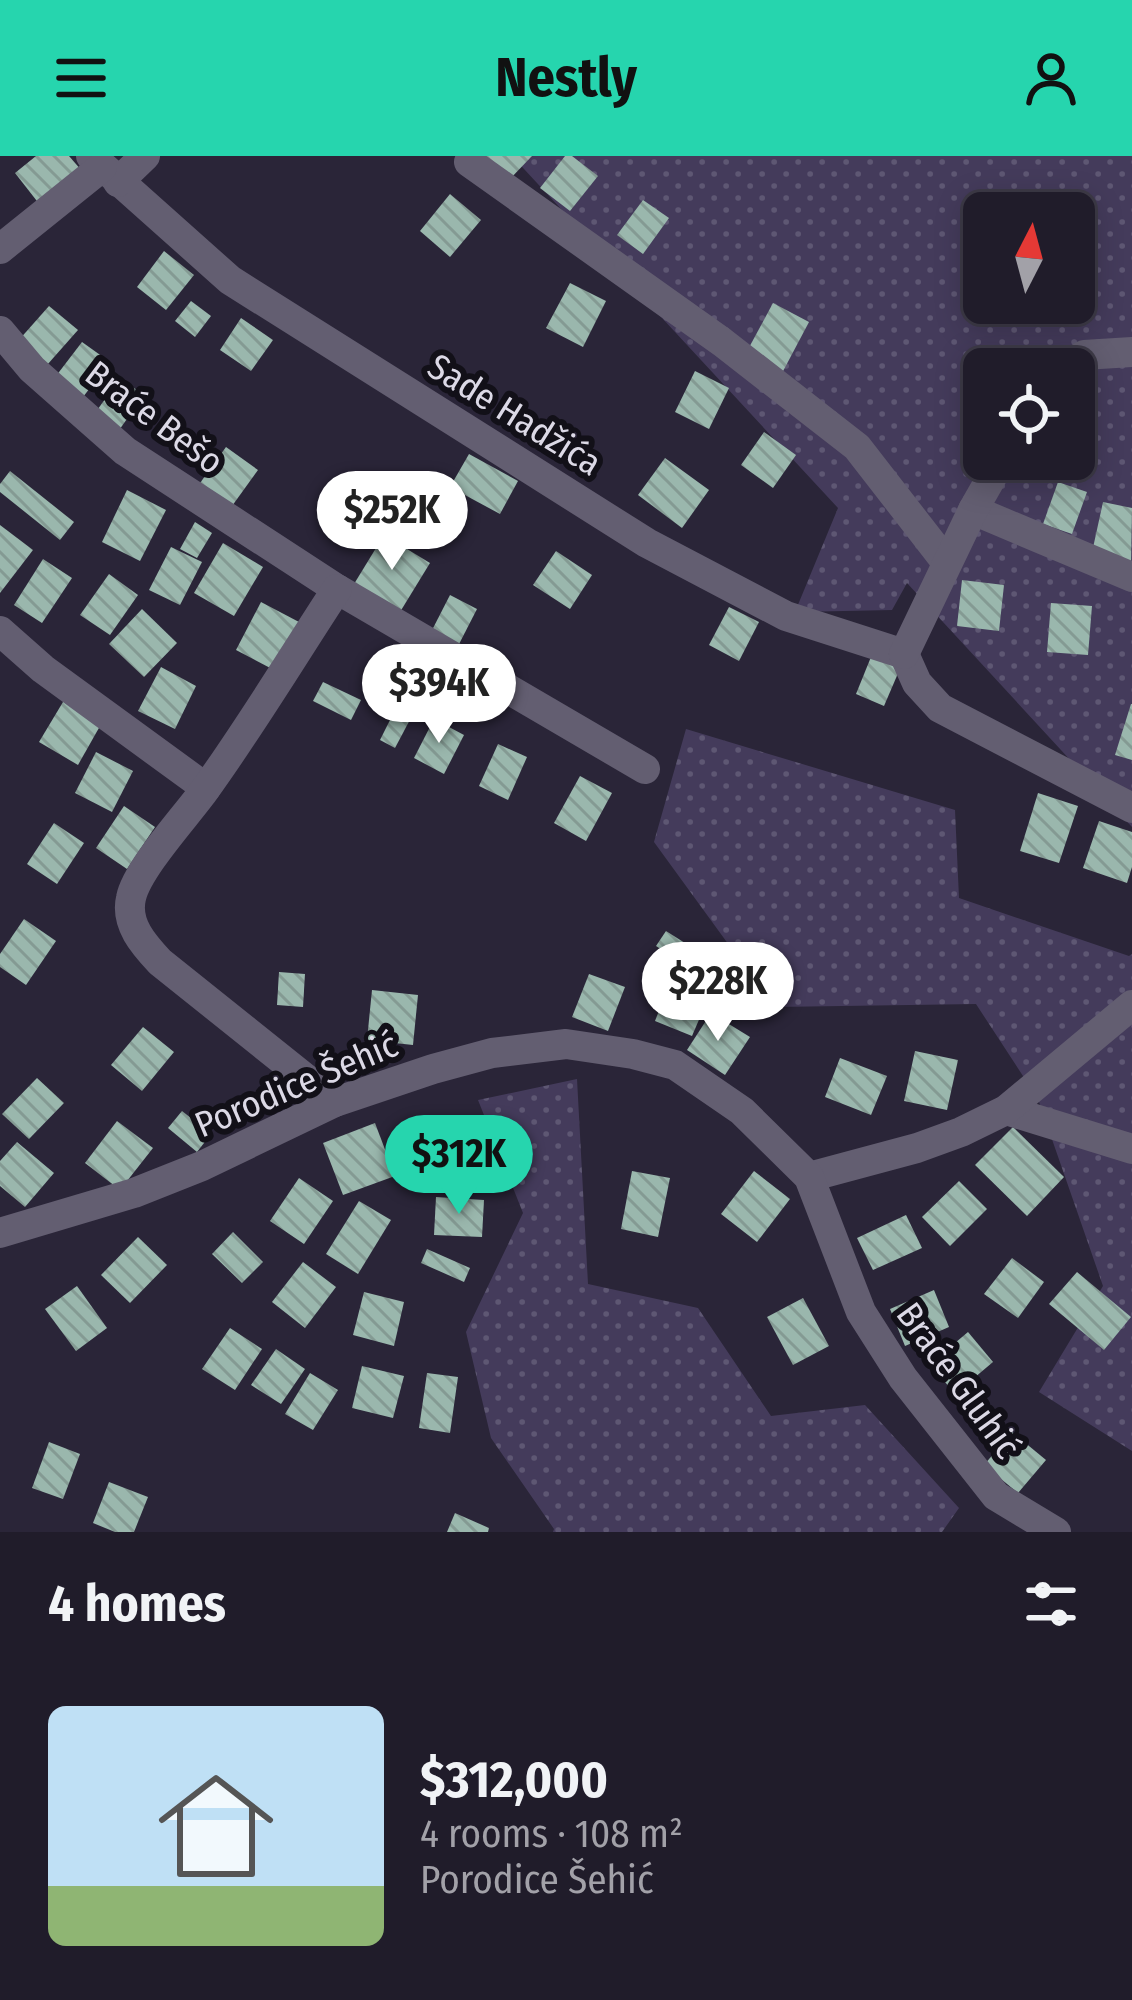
<!DOCTYPE html>
<meta charset="utf-8">
<style>
:root{--surface:#201c2a;--page:#282532;--text:#f1f3f6;--muted:#a2a1a8;--line:#3d3a47;--accent:#26d5ae}
body{margin:0;font-family:"Fira Sans Condensed",sans-serif;background:var(--page);color:var(--text);height:100vh;display:flex;flex-direction:column;font-size:45px;white-space:nowrap}
*{box-sizing:border-box;margin:0}
p{font-size:39px;color:var(--muted)}
.icon{flex:none;width:66px;height:66px;fill:none;stroke:currentColor;stroke-width:2;stroke-linecap:round;stroke-linejoin:round}
.map{position:relative;height:1376px;overflow:hidden}
.panel{display:flex;flex-direction:column;background:var(--surface);flex:1}
.panel>*{flex:none}
.needle{width:78px;rotate:6deg}
.tools{position:absolute;left:963px;top:36px;display:grid;gap:24px}
.tools a{display:grid;place-items:center;width:132px;height:132px;border-radius:18px;background:var(--surface);box-shadow:0 6px 30px #0003,0 0 0 3px var(--line);font-size:60px}
.price{position:absolute;translate:-50% -102px;padding:0 27px;border-radius:42px;background:#fff;color:#222;font-size:39px;line-height:78px;filter:drop-shadow(0 3px 6px #0008)}
.price::after{content:'';position:absolute;left:50%;top:72px;width:36px;height:27px;margin-left:-18px;background:inherit;clip-path:polygon(0 0,100% 0,50% 100%)}
.price.active{background:var(--accent);color:#111}
ul{padding:0;list-style:none}
li{display:flex;align-items:center;gap:36px;height:300px;padding:0 48px}
li+li{border-top:3px solid var(--line)}
li span{display:grid;place-items:center;flex:none;width:336px;height:240px;border-radius:18px;color:#555}
li>.icon{margin-inline-start:auto}
span .icon{width:144px;height:144px;fill:#fffc;stroke-width:1}
li b{font-size:51px}
h2{display:flex;justify-content:space-between;align-items:center;height:144px;padding:0 48px;font-size:51px}
header{display:flex;justify-content:space-between;align-items:center;height:156px;padding:0 48px;background:var(--accent);color:#111;font-size:54px;font-weight:700}
.map>svg:first-child{display:block}
</style>
<header><svg class="icon" aria-label="menu" viewBox="0 0 24 24"><path d="M4 6h16M4 12h16M4 18h16"/></svg>Nestly<svg class="icon" aria-label="person" viewBox="0 0 24 24"><circle cx="12" cy="8" r="4"/><path d="M4 21q1-7 8-7t8 7"/></svg></header>
<div class="map">
<svg width="1132" height="1376" viewBox="0 0 1132 1376">
<defs>
<pattern id="green-dots" width="8" height="8" patternUnits="userSpaceOnUse" patternTransform="scale(3)"><rect width="8" height="8" fill="#443b5b"/><path d="M2 2h.1M6 6h.1" fill="none" stroke="#5e5773" stroke-width="1.8" stroke-linecap="round"/></pattern>
<pattern id="building-back-hatch" width="6" height="6" patternUnits="userSpaceOnUse" patternTransform="scale(3)"><rect width="6" height="6" fill="#9ab7ad"/><path d="M-1 5l2 2M0 0l6 6M5-1l2 2" fill="none" stroke="#849a93"/></pattern>
</defs>
<rect width="100%" height="100%" fill="#2a2538"/>
<g fill="url(#green-dots)" fill-rule="evenodd">
<path d="M512 0H1132V671L907 427 892 454 795 456 838 352ZM984 57H1074V147H984ZM984 213H1074V303H984Z"/>
<polygon points="686,573 955,654 959,742 1129,800 1132,798 1132,1295 1039,1236 1103,1130 1038,943 976,848 774,851 654,686"/>
<polygon points="577,923 588,1128 698,1152 771,1260 865,1249 959,1352 942,1376 553,1376 554,1373 491,1282 466,1176 523,1057 478,944"/>
</g>
<g fill="url(#building-back-hatch)">
<polygon points="36,0 69,0 82,15 40,49 15,17"/>
<polygon points="479,0 532,0 507,26"/>
<polygon points="565,0 572,0 598,20 570,55 540,32"/>
<polygon points="450,38 481,64 450,101 420,75"/>
<polygon points="643,44 669,62 643,98 617,79"/>
<polygon points="164,95 194,119 166,154 137,131"/>
<polygon points="570,127 606,145 583,191 546,172"/>
<polygon points="191,145 211,160 195,181 175,165"/>
<polygon points="773,147 809,166 781,219 745,199"/>
<polygon points="49,150 78,174 47,209 18,185"/>
<polygon points="241,162 273,184 251,215 220,194"/>
<polygon points="82,186 110,206 83,241 56,220"/>
<polygon points="695,215 729,232 709,273 675,256"/>
<polygon points="120,222 144,239 117,277 93,260"/>
<polygon points="1074,271 1085,273 1077,326 1041,320 1044,303 1074,303"/>
<polygon points="764,276 796,299 773,332 741,309"/>
<polygon points="226,291 258,314 227,357 195,334"/>
<polygon points="469,298 518,325 500,358 450,331"/>
<polygon points="665,302 709,334 682,372 638,339"/>
<polygon points="10,315 74,366 60,384 0,336 0,328"/>
<polygon points="1058,326 1087,336 1072,378 1043,368"/>
<polygon points="127,334 166,354 140,405 102,386"/>
<polygon points="1103,346 1132,352 1131,409 1091,401"/>
<polygon points="195,366 212,377 197,402 180,393"/>
<polygon points="0,369 33,394 0,437"/>
<polygon points="384,379 430,407 400,456 354,428"/>
<polygon points="223,387 263,411 234,460 194,437"/>
<polygon points="171,391 202,406 180,449 149,434"/>
<polygon points="556,395 592,419 570,453 533,429"/>
<polygon points="43,403 72,422 42,467 14,449"/>
<polygon points="109,418 138,439 110,479 80,459"/>
<polygon points="962,424 1004,429 999,475 957,470"/>
<polygon points="450,439 477,453 456,494 429,480"/>
<polygon points="261,446 299,466 274,514 236,494"/>
<polygon points="1051,447 1092,450 1088,499 1047,496"/>
<polygon points="729,451 759,466 739,505 709,489"/>
<polygon points="142,453 177,487 144,521 109,488"/>
<polygon points="873,496 902,508 884,550 856,538"/>
<polygon points="161,511 196,530 175,573 138,555"/>
<polygon points="323,526 361,544 351,564 313,545"/>
<polygon points="66,541 104,563 78,609 39,586"/>
<polygon points="1131,548 1132,548 1132,604 1115,599"/>
<polygon points="397,550 413,558 395,592 380,584"/>
<polygon points="434,563 464,579 444,618 414,602"/>
<polygon points="498,588 527,601 508,644 479,630"/>
<polygon points="96,596 133,615 112,656 75,637"/>
<polygon points="580,620 612,637 586,685 554,667"/>
<polygon points="1038,637 1078,650 1059,707 1020,695"/>
<polygon points="124,650 155,671 127,713 96,692"/>
<polygon points="1099,665 1132,676 1132,711 1127,727 1083,712"/>
<polygon points="54,667 84,687 57,728 27,708"/>
<polygon points="24,763 56,785 26,829 0,811 0,798"/>
<polygon points="666,775 685,787 676,803 656,790"/>
<polygon points="279,816 305,818 303,851 277,849"/>
<polygon points="589,818 625,831 608,875 572,861"/>
<polygon points="372,834 418,839 413,889 367,884"/>
<polygon points="666,837 704,852 692,880 655,865"/>
<polygon points="711,857 750,881 725,919 687,894"/>
<polygon points="143,871 174,896 142,935 111,909"/>
<polygon points="915,895 958,904 947,954 904,945"/>
<polygon points="840,902 887,920 871,959 825,941"/>
<polygon points="37,922 64,947 29,983 2,958"/>
<polygon points="182,955 211,978 197,996 168,972"/>
<polygon points="117,965 153,992 120,1034 85,1007"/>
<polygon points="453,966 463,1018 420,1027 409,974"/>
<polygon points="375,967 395,1020 343,1039 323,987"/>
<polygon points="1013,971 1064,1021 1027,1060 975,1009"/>
<polygon points="17,986 54,1017 25,1051 0,1030 0,1005"/>
<polygon points="632,1015 670,1022 658,1081 621,1073"/>
<polygon points="754,1015 790,1043 757,1086 721,1058"/>
<polygon points="299,1022 333,1045 304,1088 270,1065"/>
<polygon points="959,1025 987,1053 950,1090 922,1061"/>
<polygon points="436,1041 484,1044 482,1081 434,1079"/>
<polygon points="359,1045 391,1064 358,1118 326,1098"/>
<polygon points="906,1059 922,1092 873,1114 857,1082"/>
<polygon points="233,1076 263,1106 242,1127 212,1098"/>
<polygon points="138,1081 167,1109 130,1147 101,1119"/>
<polygon points="427,1093 470,1112 464,1126 421,1107"/>
<polygon points="1012,1102 1044,1126 1018,1162 984,1138"/>
<polygon points="303,1106 336,1131 305,1172 272,1146"/>
<polygon points="1077,1116 1131,1161 1104,1194 1049,1148"/>
<polygon points="77,1130 107,1172 76,1195 45,1153"/>
<polygon points="934,1134 949,1171 905,1190 890,1153"/>
<polygon points="364,1136 404,1146 394,1190 353,1179"/>
<polygon points="803,1142 829,1190 793,1209 767,1161"/>
<polygon points="230,1172 262,1193 235,1234 202,1213"/>
<polygon points="968,1176 993,1206 955,1238 930,1208"/>
<polygon points="276,1193 305,1213 281,1248 251,1229"/>
<polygon points="362,1210 404,1220 393,1262 352,1252"/>
<polygon points="310,1217 338,1234 313,1274 285,1258"/>
<polygon points="427,1217 458,1221 450,1277 419,1272"/>
<polygon points="1012,1276 1046,1304 1018,1337 984,1309"/>
<polygon points="49,1286 80,1298 63,1343 32,1332"/>
<polygon points="109,1326 148,1341 134,1376 115,1376 93,1367"/>
<polygon points="455,1357 489,1372 488,1376 447,1376"/>
</g>
<g fill="none" stroke-linecap="round" stroke-linejoin="round">
<g stroke="#635e71" stroke-width="30">
<polyline points="91,0 230,124 647,387 786,460 904,498"/>
<polyline points="469,6 722,186 857,291 947,407"/>
<polyline points="118,26 145,0"/>
<polyline points="0,93 102,11"/>
<polyline points="0,175 32,213 125,295 337,433 645,613"/>
<polyline points="1061,213 1084,199 1132,196"/>
<polyline points="973,354 1132,421"/>
<polyline points="0,475 43,513 206,632"/>
<polyline points="904,498 917,527 940,552 1132,652"/>
<polyline points="904,498 973,354 1002,303"/>
<path d="M335 946 160 806C144 789 125 768 131 742 137 713 186 660 204 635 251 570 293 500 337 433"/>
<polyline points="1006,954 1132,993"/>
<polyline points="809,1021 917,992 961,976 1006,954 1132,849"/>
<polyline points="0,1077 134,1037 202,1010 335,946 433,913 492,897 566,888 633,898 675,909 742,955 809,1021 861,1156 903,1222 996,1340 1056,1376"/>
</g>
</g>
<g text-anchor="middle" stroke-width="12" stroke-linejoin="round" paint-order="stroke">
<g font-size="36" fill="#dcd9e6" stroke="#121018">
<text transform="translate(515 258) rotate(32)" y="13">Sade Hadžića</text>
<text transform="translate(155 261) rotate(37)" y="13">Braće Bešo</text>
<text transform="translate(296 928) rotate(-23)" y="13">Porodice Šehić</text>
<text transform="translate(959 1224) rotate(54)" y="13">Braće Gluhić</text>
</g>
</g>
</svg>
<div class="tools">
<a><svg class="needle" viewBox="-14 -14 28 28"><path d="M0-13l5 13h-10z" fill="#e53935"/><path d="M0 13l5-13h-10z" fill="#a2a1a8"/></svg></a>
<a><svg class="icon" aria-label="locate" viewBox="0 0 24 24"><circle cx="12" cy="12" r="6"/><path d="M12 2v4M12 18v4M2 12h4M18 12h4"/></svg></a>
</div>
<b class="price" style="left:392px;top:417px">$252K</b>
<b class="price" style="left:439px;top:590px">$394K</b>
<b class="price" style="left:718px;top:888px">$228K</b>
<b class="price active" style="left:459px;top:1061px">$312K</b>
</div>
<section class="panel">
<h2>4 homes<svg class="icon" aria-label="filters" viewBox="0 0 24 24"><path d="M4 7h16M4 17h16"/><circle cx="9" cy="7" r="2"/><circle cx="15" cy="17" r="2"/></svg></h2>
<ul>
<li><span style="background:linear-gradient(#bfe0f5 75%,#8fb573 0)"><svg class="icon" aria-label="home" viewBox="0 0 24 24"><path d="M3 11l9-7 9 7M6 9v11h12V9"/></svg></span><div><b>$312,000</b><p>4 rooms · 108 m²</p><p>Porodice Šehić</p></div></li>
</ul>
</section>
